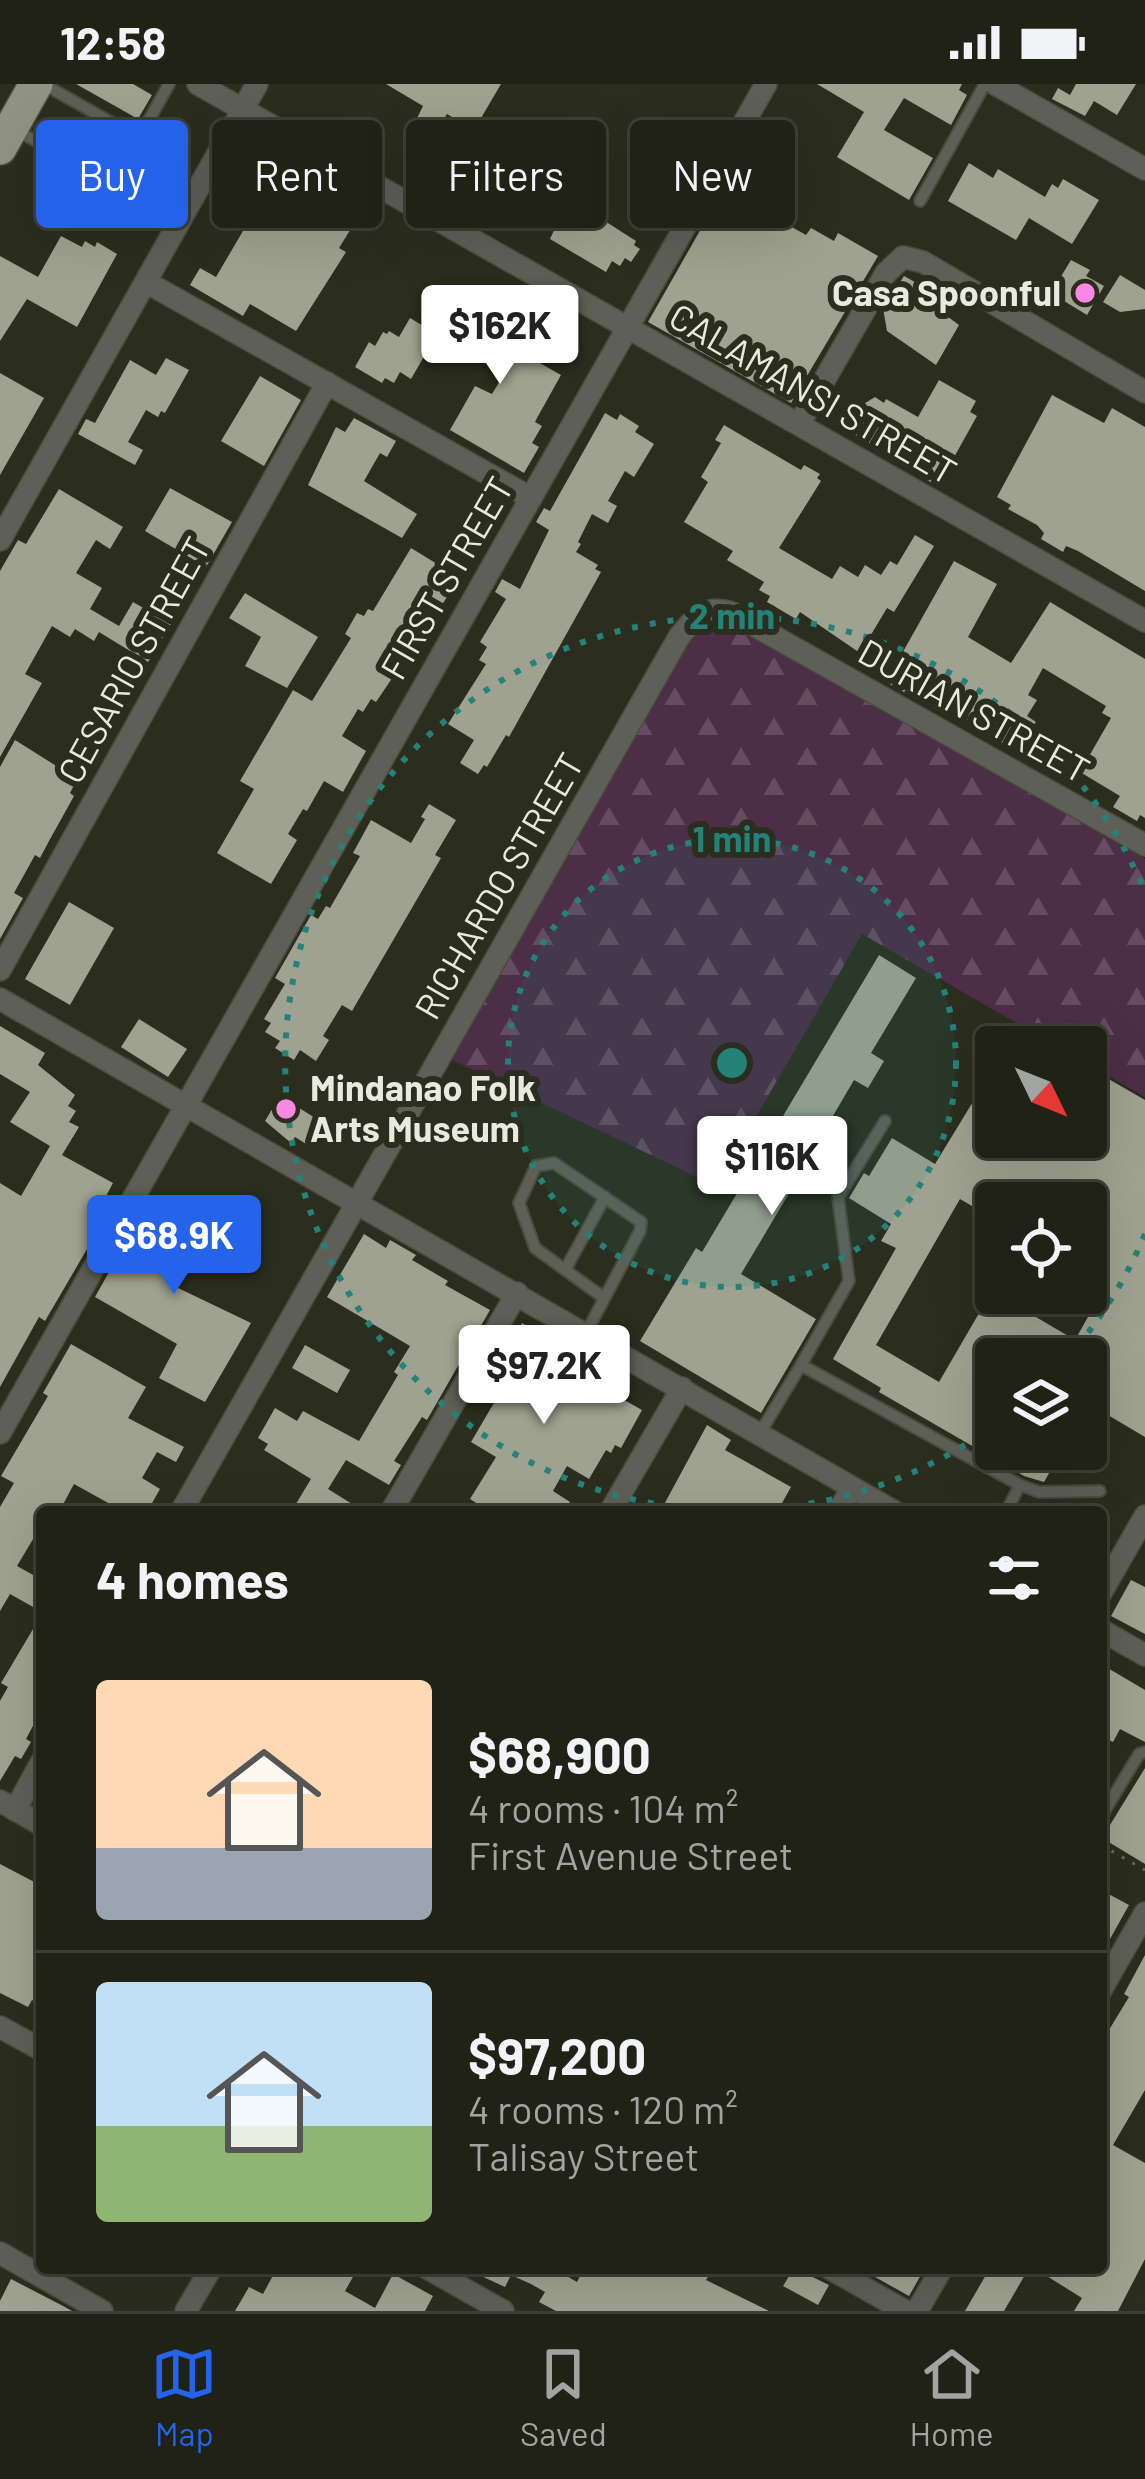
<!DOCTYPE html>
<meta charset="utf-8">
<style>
:root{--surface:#202216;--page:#2d2f23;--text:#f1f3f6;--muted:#a2a4a1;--line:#3d3f35;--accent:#2563eb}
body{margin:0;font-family:Barlow,sans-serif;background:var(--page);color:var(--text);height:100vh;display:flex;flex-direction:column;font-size:45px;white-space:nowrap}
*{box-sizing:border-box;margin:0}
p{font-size:39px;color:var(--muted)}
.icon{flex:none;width:66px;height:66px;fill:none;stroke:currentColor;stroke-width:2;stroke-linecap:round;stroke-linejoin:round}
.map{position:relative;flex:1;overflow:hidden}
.details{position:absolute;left:36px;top:1422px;width:1071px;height:768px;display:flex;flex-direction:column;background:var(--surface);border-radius:12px;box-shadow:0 12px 48px #0002,0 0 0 3px var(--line)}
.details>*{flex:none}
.guide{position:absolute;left:36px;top:36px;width:1074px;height:108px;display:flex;gap:24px}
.needle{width:78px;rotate:133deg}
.fabs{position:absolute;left:975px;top:942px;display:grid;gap:24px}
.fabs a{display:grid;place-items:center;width:132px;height:132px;border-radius:12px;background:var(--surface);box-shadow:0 12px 48px #0002,0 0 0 3px var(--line);font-size:60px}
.price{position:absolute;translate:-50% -102px;padding:0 27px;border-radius:12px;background:#fff;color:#222;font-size:39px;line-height:78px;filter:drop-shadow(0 3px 6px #0008)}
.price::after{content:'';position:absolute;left:50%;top:72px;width:36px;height:27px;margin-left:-18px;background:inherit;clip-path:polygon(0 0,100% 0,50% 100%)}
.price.selected{background:var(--accent);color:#fff}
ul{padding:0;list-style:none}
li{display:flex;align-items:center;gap:36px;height:300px;padding:0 60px}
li+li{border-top:3px solid var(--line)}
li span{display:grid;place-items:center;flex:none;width:336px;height:240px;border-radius:12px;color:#555}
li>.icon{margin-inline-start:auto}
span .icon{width:144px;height:144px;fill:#fffc;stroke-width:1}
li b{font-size:51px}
h2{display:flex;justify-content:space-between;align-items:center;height:144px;padding:0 60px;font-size:51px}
.tag{padding:0 42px;border-radius:12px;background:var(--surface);box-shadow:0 12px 48px #0002,0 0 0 3px var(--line);font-size:42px;line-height:108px}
.tag.selected{background:var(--accent);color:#fff}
.status{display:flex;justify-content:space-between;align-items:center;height:84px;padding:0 60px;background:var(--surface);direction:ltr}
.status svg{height:33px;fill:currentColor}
.tab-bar{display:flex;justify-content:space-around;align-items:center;height:168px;border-top:3px solid var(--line);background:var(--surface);font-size:33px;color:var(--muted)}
.tab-bar a{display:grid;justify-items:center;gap:6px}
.tab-bar .selected{color:var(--accent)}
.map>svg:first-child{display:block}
</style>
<div class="status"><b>12:58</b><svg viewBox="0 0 49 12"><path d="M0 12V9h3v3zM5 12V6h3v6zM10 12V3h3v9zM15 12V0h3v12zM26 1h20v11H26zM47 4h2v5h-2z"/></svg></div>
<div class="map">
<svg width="1145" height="2227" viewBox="0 0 1145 2227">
<defs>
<pattern id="forest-firs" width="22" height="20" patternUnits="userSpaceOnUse" patternTransform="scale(3)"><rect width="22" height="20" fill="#4c2e46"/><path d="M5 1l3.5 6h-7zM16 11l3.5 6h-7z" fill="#664c60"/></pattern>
</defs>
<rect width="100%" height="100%" fill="#2b2e1e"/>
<polygon fill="url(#forest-firs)" points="709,534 734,539 1145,775 1145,1013 1086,979 1086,963 1058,963 862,850 716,1102 452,976 687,554"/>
<g fill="#9fa290" fill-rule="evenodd">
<polygon points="76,0 133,0 152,11 138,35"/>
<polygon points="386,0 501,0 474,46 447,30 437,46 417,34 423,22"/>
<polygon points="817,0 962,0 959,6 967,11 951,41 904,14 884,46 933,74 909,116 837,73 864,28"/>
<polygon points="1076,0 1136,0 1117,31 1094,17 1085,32 1052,15 1058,4 1070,11"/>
<polygon points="75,35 134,68 122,89 63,56"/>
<polygon points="752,61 790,83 778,105 794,115 781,137 806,151 811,144 834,157 838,149 878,172 791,319 648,238 710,129 724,136 750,91 738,84"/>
<polygon points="273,72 312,95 307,103 360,130 339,164 346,168 296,247 250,220 243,232 190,201 200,184 216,193 250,135 244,132 256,111 252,109"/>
<polygon points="969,79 993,94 998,85 1045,113 1052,100 1058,104 1063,95 1099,116 1072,160 1029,134 1016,156 948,117"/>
<polygon points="139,96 175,116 157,147 122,127"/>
<polygon points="569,114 636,157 634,161 640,165 631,178 625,174 620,182 612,177 606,188 550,155"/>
<polygon points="61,152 82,163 85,157 95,163 97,158 117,170 77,243 27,215 0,257 0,172 38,193"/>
<polygon points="1071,176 1090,186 1086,192 1104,202 1087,231 1051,209"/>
<polygon points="1120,191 1145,206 1145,225 1120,228 1103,218"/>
<polygon points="904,192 938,211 932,221 959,241 936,281 887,247 883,224"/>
<polygon points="469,208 507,225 498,239 506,244 499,256 561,291 537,334 535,338 542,342 532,359 539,363 524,389 450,346 475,302 492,310 509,282 482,266 479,271 440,248"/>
<polygon points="410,234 437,250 411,295 400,288 394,299 385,294 382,299 355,283 369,258 375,262 383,248 387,250 389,247 399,253"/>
<polygon points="166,274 189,286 165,329 161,327 158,333 146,326 128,358 143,366 135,381 78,350 86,335 95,339 130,276 156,291"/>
<polygon points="0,289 44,314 0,391"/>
<polygon points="260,292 301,316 264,382 221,357"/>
<polygon points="939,296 976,317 970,328 977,332 938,402 916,390 920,383 911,377 919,363 893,350 883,367 850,348 853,342 839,334 847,319 857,324 875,313 884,319 886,315 918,333"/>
<polygon points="1052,311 1104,339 1112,324 1145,343 1145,507 1078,467 1066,462 1063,468 1041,455 1044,449 1037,441 1008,425 1011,421 997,413"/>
<polygon points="605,329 617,336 620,330 639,342 635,348 654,360 634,393 625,387 608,417 617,422 608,439 592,430 578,458 581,460 576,468 598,481 595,485 601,488 509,653 506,651 487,683 484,681 478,690 460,679 474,656 448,640 486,580 479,576 487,563 480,558 506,515 495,508 502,495 520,505 549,446 536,438 544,424 550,427"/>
<polygon points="354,334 396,357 387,373 380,369 364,397 417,430 402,454 308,401 336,343 345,348"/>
<polygon points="724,341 801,386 804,381 820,390 817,394 821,397 779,464 832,495 840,482 858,493 865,481 881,491 890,477 897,481 915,451 934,462 894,528 887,524 860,569 800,528 796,535 767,518 770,512 759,506 764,498 727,476 733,467 684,438 708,398 701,393 721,359 715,356"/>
<polygon points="170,404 232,438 206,483 145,447"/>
<polygon points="59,405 123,443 110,465 96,456 76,489 102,504 90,525 119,542 133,518 171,540 148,578 99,548 94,557 75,545 70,553 52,542 25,590 42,599 0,673 0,487 18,456 26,460"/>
<polygon points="411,464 460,494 376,618 371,615 363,628 358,625 342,652 366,667 343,708 324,697 307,727 303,725 288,750 297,756 271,800 217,769 254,705 240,697 293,606 312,617 351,554 345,550 357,529 364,532 368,525 373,527"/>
<polygon points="954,477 997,500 968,553 1011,579 1050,518 1145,575 1145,734 1140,731 1137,737 1113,723 1120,712 1080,688 1111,634 1102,629 1106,622 1043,584 1028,611 1037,616 1027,632 1036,638 1013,666 967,636 969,632 919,603 913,613 886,598"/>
<polygon points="245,509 318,553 287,604 245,582 261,553 229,534"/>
<polygon points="15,656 77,695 70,709 74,712 49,757 40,774 35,771 14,809 23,814 0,855 0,683"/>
<polygon points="429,720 456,736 435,771 441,774 352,927 342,921 323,952 329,956 316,977 300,966 294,976 275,964 280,957 265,948 271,939 264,935 285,900 275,894 311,831 318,835 326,822 330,824 360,772 353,769 371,736 411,759 425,735 421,733"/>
<polygon points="69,818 114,844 70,921 25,895"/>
<polygon points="879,871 916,894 871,969 884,977 868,1004 854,996 830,1037 845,1045 830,1069 847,1079 832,1104 803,1086 741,1190 816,1235 761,1329 640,1257 696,1164 702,1168"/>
<polygon points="139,935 187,965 168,993 121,963"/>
<polygon points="0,942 45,969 38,981 75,1011 68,1022 76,1027 69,1038 79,1043 62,1071 113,1099 89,1144 97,1148 45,1237 39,1233 0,1303 0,1099 21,1112 50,1062 10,1038 30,1008 0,990"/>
<path d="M996 980V1053H1086V982L1145 1016V1353L1086 1318V1275H996V1365H1063L1044 1398 1024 1392 879 1308 881 1304 833 1275 896 1164 881 1157 891 1140 849 1114 864 1089 869 1092 892 1054 935 1080ZM960 1115 996 1136V1119H1086V1189L1106 1201 1075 1256 992 1207 939 1298 876 1261Z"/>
<polygon points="280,1012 320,1037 306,1060 295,1053 291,1059 265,1037"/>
<polygon points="151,1113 226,1155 210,1182 193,1172 176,1203 251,1239 205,1318 159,1294 177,1260 95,1213"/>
<polygon points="364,1150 386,1164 390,1156 416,1171 412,1176 448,1197 445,1201 490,1226 427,1336 422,1333 394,1377 401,1381 389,1401 346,1376 328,1405 365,1428 291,1428 311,1395 264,1366 268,1360 258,1354 275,1324 297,1337 303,1327 359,1357 398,1291 394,1288 410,1262 327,1213"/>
<polygon points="522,1239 565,1263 557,1278 642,1326 621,1364 615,1361 611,1369 606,1366 589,1395 567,1382 553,1407 570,1418 564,1428 473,1428 478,1420 470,1415 496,1373 471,1358 498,1312 485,1305"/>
<polygon points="71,1260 146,1303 128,1334 184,1363 176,1378 157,1368 142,1394 160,1405 147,1428 105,1428 110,1420 74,1400 59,1428 42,1428 42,1440 17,1482 42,1496 42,1528 10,1510 0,1527 0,1423 14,1399 1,1392 48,1312 43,1309"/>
<polygon points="305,1261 350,1286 337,1309 292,1284"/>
<polygon points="707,1341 731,1356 725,1366 791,1403 777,1428 660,1428"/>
<polygon points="1131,1496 1145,1503 1145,1550 1111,1532"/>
<polygon points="42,1530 42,1625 26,1655 31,1658 21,1675 15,1672 0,1697 0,1617 8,1603 1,1599"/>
<polygon points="1106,1583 1145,1606 1145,1658 1120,1645 1113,1658 1101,1652 1101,1592"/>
<polygon points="1145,1684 1145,1780 1102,1754"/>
<polygon points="0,1780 42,1802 42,1922 32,1916 28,1923 0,1909"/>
<polygon points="1101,1806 1129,1821 1101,1871"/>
<polygon points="1145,1871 1145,2006 1113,2061 1145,2079 1145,2175 1118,2227 1074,2227 1082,2214 1034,2184 1101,2184 1101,1959 1129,1913 1124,1910"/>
<polygon points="277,2184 358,2184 345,2207 375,2224 393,2190 433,2212 425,2227 235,2227 249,2203 263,2210"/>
<polygon points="464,2184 553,2184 577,2198 584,2184 713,2184 706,2196 769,2227 556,2227 539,2218 545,2208 531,2200 511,2191 505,2203"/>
<polygon points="794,2184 829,2201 818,2221 783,2202"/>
<polygon points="859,2184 925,2184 909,2212"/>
<polygon points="990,2184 1029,2184 1004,2227 965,2227"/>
<polygon points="11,2195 65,2223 72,2227 0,2227 0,2217"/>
</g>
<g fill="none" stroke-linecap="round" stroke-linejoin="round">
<defs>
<g id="lane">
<polyline points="43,0 139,54 169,0"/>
<polyline points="14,45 113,100"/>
<polyline points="920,117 985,0"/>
<polyline points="565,1186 605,1113"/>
<polyline points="586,1249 640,1147 641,1138 554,1079 536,1082 519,1119 535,1164 604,1214"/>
<polyline points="801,1281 849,1197 838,1113 885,1037"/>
<polyline points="760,1349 801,1281 1020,1401 1039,1408 1100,1407"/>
<polyline points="1006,1428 1020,1401"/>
<polyline points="1101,1733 1139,1670 1145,1668"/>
</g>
<g id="street">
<polyline points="198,0 1145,537"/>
<polyline points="995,0 1145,85"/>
<polyline points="146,198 531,414"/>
<polyline points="799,340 886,189 903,173 923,178 1145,308"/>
<polyline points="0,456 257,0"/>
<polyline points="0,886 327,299"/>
<polyline points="0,915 895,1428"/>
<polyline points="0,1349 766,0"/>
<path d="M181 1428 679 553C695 533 705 520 732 529L1145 761"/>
<polyline points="391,1428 517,1209"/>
<polyline points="610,1428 682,1304"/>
<polyline points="838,1428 852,1404"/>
<polyline points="1101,1509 1145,1432"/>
<polyline points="1101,1546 1145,1571"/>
<polyline points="0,1717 42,1741"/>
<polyline points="15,1726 42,1677"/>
<polyline points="1101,1906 1145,1829"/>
<polyline points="0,1943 42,1966"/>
<polyline points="0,2169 102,2227"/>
<polyline points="427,2184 503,2227"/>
<polyline points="829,2184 905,2227"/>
<polyline points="186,2227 211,2184"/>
<polyline points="917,2227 942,2184"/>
</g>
<polyline id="primary" points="0,64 36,0"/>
</defs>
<use href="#lane" stroke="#494c3d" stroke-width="14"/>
<use href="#street" stroke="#494c3d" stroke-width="24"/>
<use href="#primary" stroke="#494c3d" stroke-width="36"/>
<polyline stroke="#66685a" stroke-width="3" stroke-dasharray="3 9" stroke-linecap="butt" points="1101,1761 1145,1786"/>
<use href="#lane" stroke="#5e6058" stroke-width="10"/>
<use href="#street" stroke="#5e6058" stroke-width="21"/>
<use href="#primary" stroke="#909384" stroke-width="33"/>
</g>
<circle cx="732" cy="979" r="224" fill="#258279" fill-opacity=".12"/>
<g fill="none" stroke="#258279" stroke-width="6" stroke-dasharray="6 12">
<circle cx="732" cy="979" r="224"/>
<path d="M1145 1150A447 447 0 0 1 1069 1272M995 1341A447 447 0 1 1 1145 808"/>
</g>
<g fill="#fa87e6" stroke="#2b2e1e" stroke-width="4.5">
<circle cx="1085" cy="209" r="12"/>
<circle cx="286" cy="1025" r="12"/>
</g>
<g text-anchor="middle" stroke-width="12" stroke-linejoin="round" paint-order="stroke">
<g font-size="36" font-weight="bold" fill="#e8eae0" stroke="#2b2e1e" text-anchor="end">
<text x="1061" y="222">Casa Spoonful</text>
<text x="310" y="1017" text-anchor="start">Mindanao Folk<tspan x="310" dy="41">Arts Museum</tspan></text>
</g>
<g font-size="36" fill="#e8eae0" stroke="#2b2e1e">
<text transform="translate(813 310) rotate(30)" y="13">CALAMANSI STREET</text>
<text transform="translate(447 494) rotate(-60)" y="13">FIRST STREET</text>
<text transform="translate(134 576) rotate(-61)" y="13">CESARIO STREET</text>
<text transform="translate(974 627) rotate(29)" y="13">DURIAN STREET</text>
<text transform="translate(499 802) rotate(-60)" y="13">RICHARDO STREET</text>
</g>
</g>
<circle cx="732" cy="979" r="18" fill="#258279" stroke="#2b2e1e" stroke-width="6"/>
<g font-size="36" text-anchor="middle" font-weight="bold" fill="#258279" stroke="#2b2e1e" stroke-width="12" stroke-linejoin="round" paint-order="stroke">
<text x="732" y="545">2 min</text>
<text x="732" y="768">1 min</text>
</g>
</svg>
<div class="fabs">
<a><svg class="needle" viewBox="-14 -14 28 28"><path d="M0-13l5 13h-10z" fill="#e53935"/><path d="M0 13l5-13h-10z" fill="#a2a4a1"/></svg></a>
<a><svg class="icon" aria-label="locate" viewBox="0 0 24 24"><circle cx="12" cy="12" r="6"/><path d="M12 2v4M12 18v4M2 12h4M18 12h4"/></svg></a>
<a><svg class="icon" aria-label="layers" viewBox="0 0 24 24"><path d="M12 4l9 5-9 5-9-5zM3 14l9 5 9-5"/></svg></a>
</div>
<b class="price" style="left:500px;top:303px">$162K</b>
<b class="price" style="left:772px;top:1134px">$116K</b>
<b class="price selected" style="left:174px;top:1213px">$68.9K</b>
<b class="price" style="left:544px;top:1343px">$97.2K</b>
<div class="guide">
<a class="tag selected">Buy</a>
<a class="tag">Rent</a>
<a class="tag">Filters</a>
<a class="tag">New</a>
</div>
<section class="details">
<h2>4 homes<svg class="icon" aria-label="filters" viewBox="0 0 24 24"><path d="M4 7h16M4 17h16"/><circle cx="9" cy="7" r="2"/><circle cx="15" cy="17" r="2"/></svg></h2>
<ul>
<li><span style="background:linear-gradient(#ffd9b3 70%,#9aa5b1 0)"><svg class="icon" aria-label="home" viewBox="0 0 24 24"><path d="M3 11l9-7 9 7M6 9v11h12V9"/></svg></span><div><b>$68,900</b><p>4 rooms · 104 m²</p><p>First Avenue Street</p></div></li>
<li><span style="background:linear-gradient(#bfe0f5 60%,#8fb573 0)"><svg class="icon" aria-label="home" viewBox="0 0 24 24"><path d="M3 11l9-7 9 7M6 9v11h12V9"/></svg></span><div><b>$97,200</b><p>4 rooms · 120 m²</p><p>Talisay Street</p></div></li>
</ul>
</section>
</div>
<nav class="tab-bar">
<a class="selected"><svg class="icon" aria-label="map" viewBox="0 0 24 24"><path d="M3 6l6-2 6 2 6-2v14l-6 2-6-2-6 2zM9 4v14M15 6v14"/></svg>Map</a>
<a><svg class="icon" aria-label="saved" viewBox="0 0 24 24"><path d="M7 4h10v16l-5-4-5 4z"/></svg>Saved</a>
<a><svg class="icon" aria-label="home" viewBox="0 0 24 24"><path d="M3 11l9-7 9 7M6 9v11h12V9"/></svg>Home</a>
</nav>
